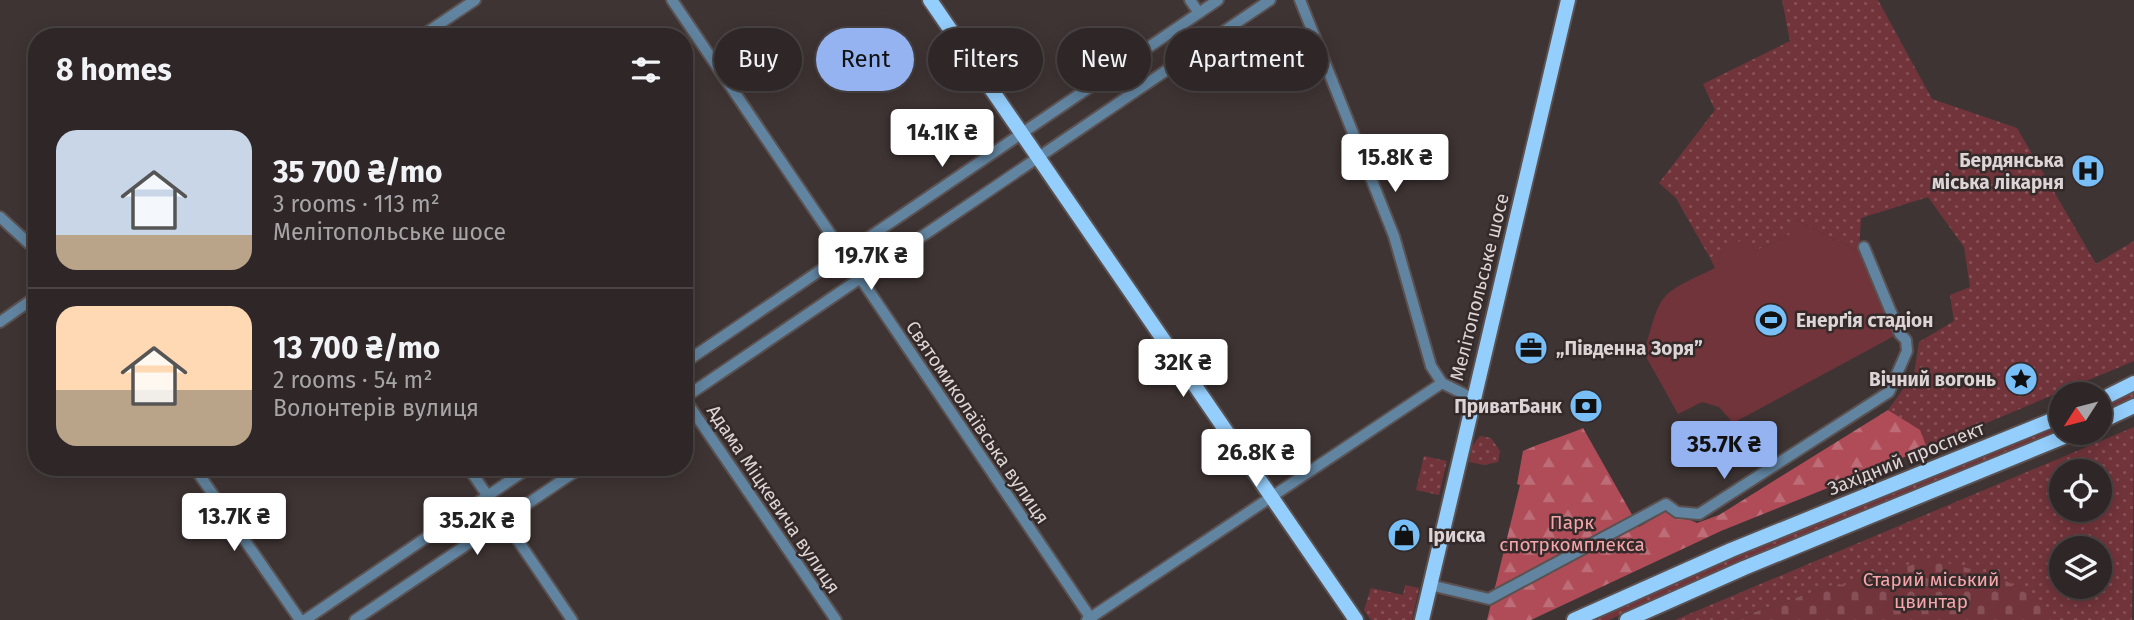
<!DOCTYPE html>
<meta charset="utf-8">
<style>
:root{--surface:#2f2727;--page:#3b3333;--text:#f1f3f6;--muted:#a7a5a7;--line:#4a4444;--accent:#95b2f1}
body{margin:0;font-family:"Fira Sans",sans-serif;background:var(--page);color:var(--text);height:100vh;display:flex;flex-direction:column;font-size:26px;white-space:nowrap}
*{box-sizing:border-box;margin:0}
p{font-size:23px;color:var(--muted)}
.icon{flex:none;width:38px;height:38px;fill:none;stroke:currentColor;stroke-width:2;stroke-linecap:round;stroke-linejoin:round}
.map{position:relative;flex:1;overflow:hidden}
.details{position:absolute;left:28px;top:28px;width:665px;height:448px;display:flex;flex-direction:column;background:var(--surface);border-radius:28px;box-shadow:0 4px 18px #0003,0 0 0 2px var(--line)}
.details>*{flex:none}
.banner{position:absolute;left:714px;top:28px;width:665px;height:63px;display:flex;gap:14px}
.needle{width:46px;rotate:234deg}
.tools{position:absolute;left:2049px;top:382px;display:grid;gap:14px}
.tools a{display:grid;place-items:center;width:63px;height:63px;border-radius:50%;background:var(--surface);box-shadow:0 4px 18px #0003,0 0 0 2px var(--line);font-size:35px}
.price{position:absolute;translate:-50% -60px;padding:0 16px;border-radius:7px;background:#fff;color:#222;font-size:23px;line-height:46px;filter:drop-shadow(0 2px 4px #0008)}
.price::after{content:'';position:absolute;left:50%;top:42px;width:21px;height:16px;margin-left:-10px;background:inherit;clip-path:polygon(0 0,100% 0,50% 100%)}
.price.selected{background:var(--accent);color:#111}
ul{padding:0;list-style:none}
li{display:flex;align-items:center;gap:21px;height:175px;padding:0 28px}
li+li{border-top:2px solid var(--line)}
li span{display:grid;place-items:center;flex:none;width:196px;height:140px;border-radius:21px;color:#555}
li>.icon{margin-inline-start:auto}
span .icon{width:84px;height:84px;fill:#fffc;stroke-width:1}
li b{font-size:30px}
h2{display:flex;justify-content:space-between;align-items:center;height:84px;padding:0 28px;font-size:30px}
.chip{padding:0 24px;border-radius:32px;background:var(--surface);box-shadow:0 4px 18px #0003,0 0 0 2px var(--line);font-size:24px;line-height:63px}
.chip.selected{background:var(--accent);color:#111}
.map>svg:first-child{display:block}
</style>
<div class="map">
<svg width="2134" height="620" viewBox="0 0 2134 620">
<defs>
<pattern id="grass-dots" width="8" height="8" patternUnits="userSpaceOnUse" patternTransform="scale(1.75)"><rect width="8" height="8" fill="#72343b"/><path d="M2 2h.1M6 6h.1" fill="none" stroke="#865056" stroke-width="1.8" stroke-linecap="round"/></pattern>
<pattern id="forest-firs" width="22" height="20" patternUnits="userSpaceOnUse" patternTransform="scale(1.75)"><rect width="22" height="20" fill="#af4c58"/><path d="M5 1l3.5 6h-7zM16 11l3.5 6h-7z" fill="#bd6d77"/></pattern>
<pattern id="cemetery-stones" width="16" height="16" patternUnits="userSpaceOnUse" patternTransform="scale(1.75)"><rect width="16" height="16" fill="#72343b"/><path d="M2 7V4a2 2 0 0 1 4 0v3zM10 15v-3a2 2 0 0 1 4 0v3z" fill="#865056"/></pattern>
</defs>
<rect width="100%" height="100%" fill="#3f3434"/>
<g fill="url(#grass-dots)" fill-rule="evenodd">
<polygon points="1782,0 1878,0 1932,99 2017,128 2096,264 2134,241 2134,361 1927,448 1919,430 1888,410 1914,374 1919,342 1954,321 1950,295 1970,287 1964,247 1928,197 1861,218 1859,251 1796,220 1791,234 1755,251 1747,238 1710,258 1676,198 1659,183 1715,110 1703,84 1790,41"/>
<polygon points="2134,390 2134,398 2100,414 2100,407"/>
<polygon points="2061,422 2061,429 1738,562 1609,620 1593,620 1735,555"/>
<path d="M2134 427 2132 620H2051L1836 584 1732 620H1675ZM2062 471H2100V509H2062ZM2062 548H2100V586H2062Z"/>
<polygon points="1480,436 1491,438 1500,451 1498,462 1484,465 1469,462 1472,446"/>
<polygon points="1424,456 1447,461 1439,495 1416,490"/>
<polygon points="1405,585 1419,588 1412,620 1371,620 1364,610 1371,588 1403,595"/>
</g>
<path fill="url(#forest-firs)" d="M1888 410 1920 430 1927 448 1721 531 1531 620H1487L1520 485 1517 484 1523 451C1543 442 1562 437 1583 428L1639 527 1668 510 1697 523 1719 515Z"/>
<path fill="url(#cemetery-stones)" d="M1931 559C1980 572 2021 576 2052 620H1732L1836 584 1848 585Z"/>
<path fill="#72343b" d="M1796 220 1859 251 1896 335 1733 423 1719 407 1702 402 1678 414 1644 353C1662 290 1657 296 1715 268L1710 258 1747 237 1755 251 1791 234 1786 225Z"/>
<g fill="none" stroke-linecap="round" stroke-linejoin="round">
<defs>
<g id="minor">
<polyline points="672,0 1092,620"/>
<polyline points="1190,0 1199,13"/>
<polyline points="1300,0 1394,236 1431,366 1442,383 1472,398"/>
<polyline points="420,37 475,0"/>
<polyline points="0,217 37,251"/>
<polyline points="0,322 37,296"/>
<polyline points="684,363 1218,0"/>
<polyline points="684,398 1270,0"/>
<polyline points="684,398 836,620"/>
<polyline points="194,467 300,620"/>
<polyline points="468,467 572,620"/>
<polyline points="1430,585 1489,599 1666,504 1677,512 1699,514 1889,392 1907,351 1906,340 1900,334 1864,247"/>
<polyline points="305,620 530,467"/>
<polyline points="355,620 582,467"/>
<polyline points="1087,620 1442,383"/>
</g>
<g id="major">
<polyline points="930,0 1356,620"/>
<polyline points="2100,400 2134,383"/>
<polyline points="2100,422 2134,406"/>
<polyline points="1422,620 1568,0"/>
<polyline points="1574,620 1731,550 2062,416"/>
<polyline points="1627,620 1744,568 2076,432"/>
</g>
</defs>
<use href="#minor" stroke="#5b5151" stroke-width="14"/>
<use href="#major" stroke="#5b5151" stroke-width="18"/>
<use href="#minor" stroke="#6184a0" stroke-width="10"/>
<use href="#major" stroke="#94cefc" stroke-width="14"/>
</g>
<defs>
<symbol id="hospital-disc" viewBox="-11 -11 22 22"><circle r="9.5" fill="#78bff7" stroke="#352a2a"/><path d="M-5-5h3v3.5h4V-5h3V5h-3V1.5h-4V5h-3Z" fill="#111"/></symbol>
<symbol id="stadium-disc" viewBox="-11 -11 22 22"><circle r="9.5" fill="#78bff7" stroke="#352a2a"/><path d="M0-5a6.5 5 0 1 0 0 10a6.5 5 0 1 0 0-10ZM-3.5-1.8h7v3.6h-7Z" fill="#111"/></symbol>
<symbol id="office-disc" viewBox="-11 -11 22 22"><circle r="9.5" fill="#78bff7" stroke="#352a2a"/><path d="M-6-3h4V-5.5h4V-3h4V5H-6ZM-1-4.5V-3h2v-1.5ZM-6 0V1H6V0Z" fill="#111"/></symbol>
<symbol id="sight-disc" viewBox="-11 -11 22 22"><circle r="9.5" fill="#78bff7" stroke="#352a2a"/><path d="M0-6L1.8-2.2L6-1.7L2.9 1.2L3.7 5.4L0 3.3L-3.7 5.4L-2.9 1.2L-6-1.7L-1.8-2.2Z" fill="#111"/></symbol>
<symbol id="bank-disc" viewBox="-11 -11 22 22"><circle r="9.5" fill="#78bff7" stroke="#352a2a"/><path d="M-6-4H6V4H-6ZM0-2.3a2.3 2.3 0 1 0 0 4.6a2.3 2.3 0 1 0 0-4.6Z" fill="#111"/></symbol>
<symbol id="shop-disc" viewBox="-11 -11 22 22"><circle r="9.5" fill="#78bff7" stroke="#352a2a"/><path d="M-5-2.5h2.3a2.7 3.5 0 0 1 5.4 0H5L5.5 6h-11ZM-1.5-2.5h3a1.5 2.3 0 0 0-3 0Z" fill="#111"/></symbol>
</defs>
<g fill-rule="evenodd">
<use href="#hospital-disc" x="2069" y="152" width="38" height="38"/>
<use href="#stadium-disc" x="1752" y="301" width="38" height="38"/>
<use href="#office-disc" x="1512" y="329" width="38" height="38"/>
<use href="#sight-disc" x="2002" y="360" width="38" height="38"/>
<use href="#bank-disc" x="1567" y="387" width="38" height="38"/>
<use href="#shop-disc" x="1385" y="516" width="38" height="38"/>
</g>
<g text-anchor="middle" stroke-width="5" stroke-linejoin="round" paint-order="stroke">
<g font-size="19" font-weight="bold" fill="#dcd4d5" stroke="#352a2a" text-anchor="end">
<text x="2064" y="167">Бердянська<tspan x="2064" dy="22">міська лікарня</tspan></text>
<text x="1796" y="327" text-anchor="start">Енерґія стадіон</text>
<text x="1556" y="355" text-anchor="start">„Південна Зоря”</text>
<text x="1996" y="386">Вічний вогонь</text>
<text x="1562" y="413">ПриватБанк</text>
<text x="1428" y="542" text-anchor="start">Іриска</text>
</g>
<g font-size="19" fill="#dcd4d5" stroke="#352a2a">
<text transform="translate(1479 287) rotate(-76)" y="7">Мелітопольське шосе</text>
<text transform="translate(978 422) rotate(56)" y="7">Святомиколаївська вулиця</text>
<text transform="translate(1906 458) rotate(-22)" y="7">Західний проспект</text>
<text transform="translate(774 499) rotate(56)" y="7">Адама Міцкевича вулиця</text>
</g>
<g font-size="19" fill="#f6a5ab" stroke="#352a2a">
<text x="1572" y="529">Парк<tspan x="1572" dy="22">спотркомплекса</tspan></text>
<text x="1931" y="586">Старий міський<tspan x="1931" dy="22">цвинтар</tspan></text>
</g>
</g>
</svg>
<div class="tools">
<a><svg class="needle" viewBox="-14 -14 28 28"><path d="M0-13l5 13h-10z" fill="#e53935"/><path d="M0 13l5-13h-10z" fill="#a7a5a7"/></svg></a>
<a><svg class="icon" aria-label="locate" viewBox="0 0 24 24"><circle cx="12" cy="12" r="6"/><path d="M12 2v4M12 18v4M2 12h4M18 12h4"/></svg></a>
<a><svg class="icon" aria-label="layers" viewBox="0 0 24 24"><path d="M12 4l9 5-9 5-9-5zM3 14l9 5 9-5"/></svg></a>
</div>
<b class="price" style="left:942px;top:169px">14.1K ₴</b>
<b class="price" style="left:1395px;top:194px">15.8K ₴</b>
<b class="price" style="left:871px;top:292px">19.7K ₴</b>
<b class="price" style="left:1183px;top:399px">32K ₴</b>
<b class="price selected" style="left:1724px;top:481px">35.7K ₴</b>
<b class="price" style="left:1256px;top:489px">26.8K ₴</b>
<b class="price" style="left:234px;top:553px">13.7K ₴</b>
<b class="price" style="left:477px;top:557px">35.2K ₴</b>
<div class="banner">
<a class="chip">Buy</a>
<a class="chip selected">Rent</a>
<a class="chip">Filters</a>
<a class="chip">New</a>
<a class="chip">Apartment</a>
</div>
<section class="details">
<h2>8 homes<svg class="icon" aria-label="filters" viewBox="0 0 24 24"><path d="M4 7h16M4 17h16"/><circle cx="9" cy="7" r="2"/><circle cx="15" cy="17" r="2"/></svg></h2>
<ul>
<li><span style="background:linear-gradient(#c9d6e8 75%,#b9a48a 0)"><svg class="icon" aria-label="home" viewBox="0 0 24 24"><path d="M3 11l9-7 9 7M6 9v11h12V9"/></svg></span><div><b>35 700 ₴/mo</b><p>3 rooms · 113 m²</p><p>Мелітопольське шосе</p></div></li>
<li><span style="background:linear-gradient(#ffd9b3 60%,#b9a48a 0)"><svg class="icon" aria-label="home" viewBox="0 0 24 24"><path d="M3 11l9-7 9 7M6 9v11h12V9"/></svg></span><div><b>13 700 ₴/mo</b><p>2 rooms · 54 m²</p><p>Волонтерів вулиця</p></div></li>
</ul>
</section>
</div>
